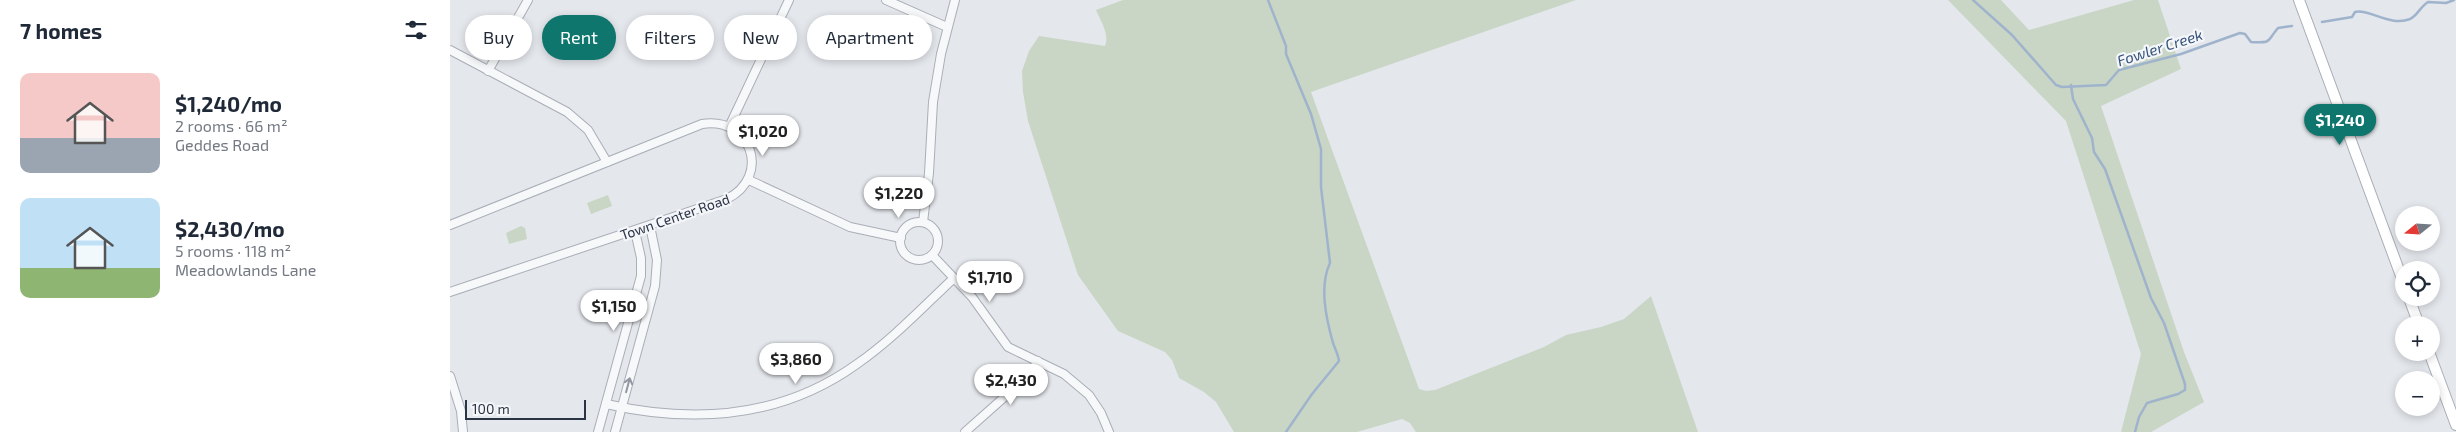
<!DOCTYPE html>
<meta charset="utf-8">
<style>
:root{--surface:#fff;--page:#f2f2f3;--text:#1f2937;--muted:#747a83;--accent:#0f766e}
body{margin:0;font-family:"Exo 2",sans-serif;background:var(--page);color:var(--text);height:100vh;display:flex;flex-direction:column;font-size:19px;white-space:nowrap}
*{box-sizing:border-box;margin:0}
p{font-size:16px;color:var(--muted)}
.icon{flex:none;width:28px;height:28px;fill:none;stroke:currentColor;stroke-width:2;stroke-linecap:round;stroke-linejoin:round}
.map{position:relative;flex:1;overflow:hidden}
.details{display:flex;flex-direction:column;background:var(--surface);width:450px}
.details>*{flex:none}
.guide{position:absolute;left:15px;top:15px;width:475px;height:45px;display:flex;gap:10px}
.needle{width:32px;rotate:252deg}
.fabs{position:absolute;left:1945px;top:206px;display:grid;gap:10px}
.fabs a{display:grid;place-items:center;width:45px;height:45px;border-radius:50%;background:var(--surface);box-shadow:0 2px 8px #0003;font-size:25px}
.scale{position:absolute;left:15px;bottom:12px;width:121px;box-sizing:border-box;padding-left:5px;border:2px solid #2b3445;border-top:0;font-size:14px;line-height:18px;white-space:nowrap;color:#2b3445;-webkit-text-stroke:4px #f4f6f9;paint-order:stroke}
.price{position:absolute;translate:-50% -42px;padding:0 11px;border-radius:18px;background:#fff;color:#222;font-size:16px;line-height:32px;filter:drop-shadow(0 1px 2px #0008)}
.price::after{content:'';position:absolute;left:50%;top:30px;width:15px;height:11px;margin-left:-8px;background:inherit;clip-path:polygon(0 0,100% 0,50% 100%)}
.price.selected{background:var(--accent);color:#fff}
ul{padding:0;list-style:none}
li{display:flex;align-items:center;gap:15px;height:125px;padding:0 20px}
li span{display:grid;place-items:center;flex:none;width:140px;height:100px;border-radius:10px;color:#555}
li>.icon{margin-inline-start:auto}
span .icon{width:60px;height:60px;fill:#fffc;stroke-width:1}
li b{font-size:21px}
h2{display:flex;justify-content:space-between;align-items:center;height:60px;padding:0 20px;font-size:21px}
.tag{padding:0 18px;border-radius:22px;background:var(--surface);box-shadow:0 2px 8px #0003;font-size:18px;line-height:45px}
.tag.selected{background:var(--accent);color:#fff}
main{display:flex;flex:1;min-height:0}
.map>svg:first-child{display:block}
</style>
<main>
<section class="details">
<h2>7 homes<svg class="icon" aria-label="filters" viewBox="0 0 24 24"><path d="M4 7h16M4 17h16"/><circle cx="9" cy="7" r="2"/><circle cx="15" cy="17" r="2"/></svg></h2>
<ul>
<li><span style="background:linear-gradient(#f6c9c9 65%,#9aa5b1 0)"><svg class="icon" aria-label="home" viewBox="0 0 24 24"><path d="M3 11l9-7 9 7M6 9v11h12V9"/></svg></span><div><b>$1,240/mo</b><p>2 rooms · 66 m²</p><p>Geddes Road</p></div></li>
<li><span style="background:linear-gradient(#bfe0f5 70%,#8fb573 0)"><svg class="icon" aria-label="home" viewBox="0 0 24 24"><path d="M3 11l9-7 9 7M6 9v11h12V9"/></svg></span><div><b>$2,430/mo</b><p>5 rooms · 118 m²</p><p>Meadowlands Lane</p></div></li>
</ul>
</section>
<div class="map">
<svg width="2006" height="432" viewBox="0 0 2006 432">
<rect width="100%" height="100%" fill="#e4e7ec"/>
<g fill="#c9d6c5">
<path d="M673 0H1126L861 92 969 389 976 391 985 390 1094 347 1116 335 1151 327 1174 319 1201 296 1248 432H966L960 423 952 419 907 432H784L766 402 754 392 729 378 722 360 715 352 668 331 628 275 578 121 573 92 572 71 579 51 589 36 655 46C660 34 650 20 646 10Z"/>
<polygon points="1498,0 1551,0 1579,30 1684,0 1708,0 1731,69 1651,106 1734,352 1754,402 1701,432 1671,432 1691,354 1616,121"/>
<polygon points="158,195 162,206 141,214 137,203"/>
<polygon points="71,226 75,228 77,239 59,244 56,233"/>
</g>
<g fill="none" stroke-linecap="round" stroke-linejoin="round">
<g stroke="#9fb4cc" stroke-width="2.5">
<path d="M818 0 836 46V54L861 114 871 149V187L880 263C869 286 876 318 883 343 885 349 888 354 889 361L862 394 836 432"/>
<path d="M1523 0 1562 35 1606 85 1612 87 1656 85 1669 70 1731 54 1790 33 1795 34 1801 42C1823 43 1816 42 1828 28L1842 26"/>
<path d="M1872 22 1902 17 1905 12C1918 8 1940 27 1960 19 1967 16 1971 6 1978 2L1996 3 2004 0"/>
<polyline points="1621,85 1623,99 1642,138 1644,152 1655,169 1701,298 1714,323 1735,384 1735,390 1728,394 1697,403 1689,417 1685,432"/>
</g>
<defs>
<g id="minor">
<polyline points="436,0 497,27"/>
<polyline points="0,50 117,112 138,130 157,162"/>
<polyline points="38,71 78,0"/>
<polyline points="279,127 339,0"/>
<polyline points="299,180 400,227 451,238"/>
<polyline points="473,222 479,173 483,102 491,54 505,0"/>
<circle cx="469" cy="241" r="19"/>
<path d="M0 225 252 124C301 116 322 176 277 199L0 292"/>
<polyline points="482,255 522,297 558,347 614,374 639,395 651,413 659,432"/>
<polyline points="0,376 11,411 13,432"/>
<path d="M156 404C244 424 332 418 407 364 443 339 473 307 504 278"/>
<polyline points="148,432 191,276 191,258 185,231"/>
<polyline points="165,432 205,286 207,260 200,226"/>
<polyline points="515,432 577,377 588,361"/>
</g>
<g id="secondary">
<polyline points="1849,0 1954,284"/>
<polyline points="1959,298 1969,325"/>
<polyline points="1979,352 2006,425"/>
</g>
</defs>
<use href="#minor" stroke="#a9aeb7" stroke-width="10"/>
<use href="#secondary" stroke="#a9aeb7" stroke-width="12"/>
<use href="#minor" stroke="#f7f8fa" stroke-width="8"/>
<use href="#secondary" stroke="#fff" stroke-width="10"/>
</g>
<defs><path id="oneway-shaft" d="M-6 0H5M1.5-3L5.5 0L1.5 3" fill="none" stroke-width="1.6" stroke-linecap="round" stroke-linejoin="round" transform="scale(1.25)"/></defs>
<use stroke="#9196a0" href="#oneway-shaft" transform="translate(178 385) rotate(-75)"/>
<g text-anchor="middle" stroke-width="4.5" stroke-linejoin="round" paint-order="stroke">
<g font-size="14" fill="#2b3445" stroke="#f4f6f9">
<text transform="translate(225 217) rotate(-19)" y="5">Town Center Road</text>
</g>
<g font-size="15" font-style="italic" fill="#34527a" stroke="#f4f6f9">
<text transform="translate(1710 48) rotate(-18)" y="5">Fowler Creek</text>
</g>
</g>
</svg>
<div class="fabs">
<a><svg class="needle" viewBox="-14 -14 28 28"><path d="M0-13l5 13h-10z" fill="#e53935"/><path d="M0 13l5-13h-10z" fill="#747a83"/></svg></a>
<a><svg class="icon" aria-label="locate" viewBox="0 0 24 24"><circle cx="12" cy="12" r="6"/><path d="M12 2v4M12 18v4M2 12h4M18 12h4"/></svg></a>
<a>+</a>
<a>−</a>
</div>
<div class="scale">100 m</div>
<b class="price selected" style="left:1890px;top:146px">$1,240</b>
<b class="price" style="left:313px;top:157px">$1,020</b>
<b class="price" style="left:449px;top:219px">$1,220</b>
<b class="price" style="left:540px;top:303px">$1,710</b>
<b class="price" style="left:164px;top:332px">$1,150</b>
<b class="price" style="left:346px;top:385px">$3,860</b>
<b class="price" style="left:561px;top:406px">$2,430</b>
<div class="guide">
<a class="tag">Buy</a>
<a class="tag selected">Rent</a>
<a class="tag">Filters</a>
<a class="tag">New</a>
<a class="tag">Apartment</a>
</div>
</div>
</main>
